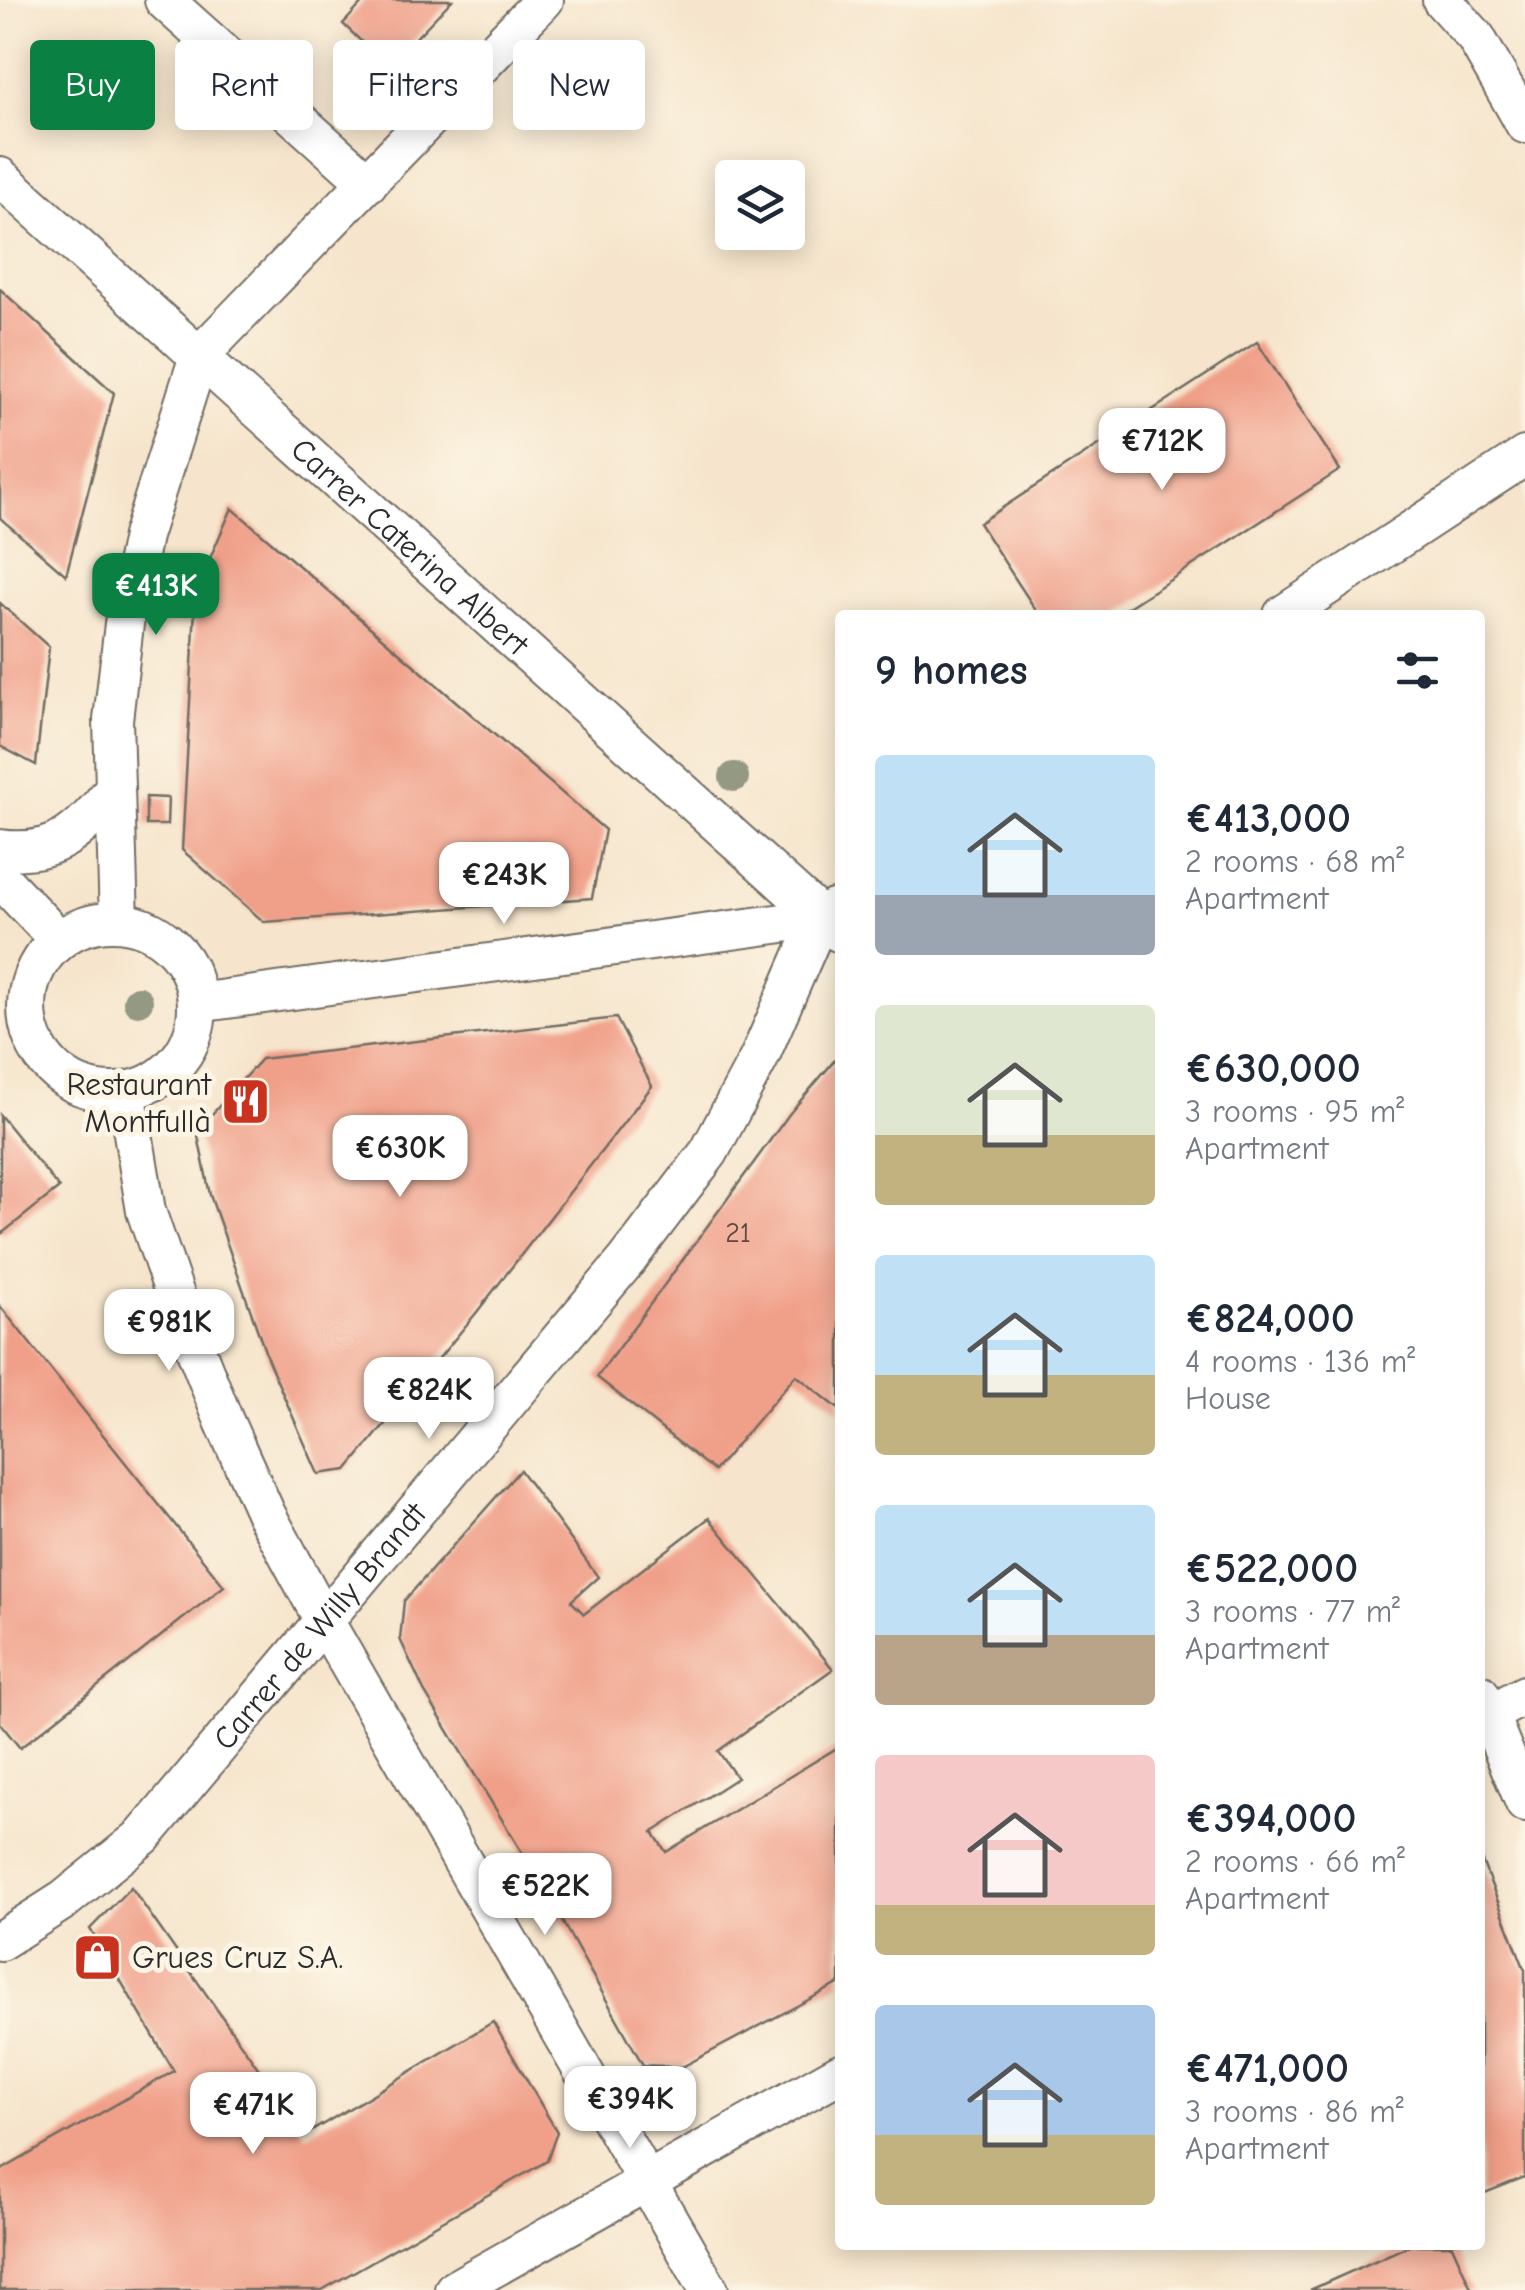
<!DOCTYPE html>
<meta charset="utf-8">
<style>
:root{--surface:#fff;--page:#f6f6f7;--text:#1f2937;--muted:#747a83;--accent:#0b8043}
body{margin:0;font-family:"Comic Neue",sans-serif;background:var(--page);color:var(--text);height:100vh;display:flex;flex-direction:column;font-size:38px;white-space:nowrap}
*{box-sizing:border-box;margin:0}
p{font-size:32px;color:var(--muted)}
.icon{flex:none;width:55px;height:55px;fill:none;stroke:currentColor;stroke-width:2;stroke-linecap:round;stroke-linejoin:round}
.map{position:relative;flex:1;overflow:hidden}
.panel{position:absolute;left:835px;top:610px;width:650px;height:1640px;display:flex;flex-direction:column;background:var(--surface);border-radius:10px;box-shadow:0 5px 25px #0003}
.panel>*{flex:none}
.banner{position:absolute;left:30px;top:40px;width:655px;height:90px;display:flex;gap:20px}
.buttons{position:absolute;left:715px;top:160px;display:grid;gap:20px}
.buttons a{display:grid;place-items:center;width:90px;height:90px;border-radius:10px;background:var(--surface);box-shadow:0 5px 25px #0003;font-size:50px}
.price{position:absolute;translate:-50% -85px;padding:0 22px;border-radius:20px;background:#fff;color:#222;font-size:32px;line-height:65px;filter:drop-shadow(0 2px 5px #0008)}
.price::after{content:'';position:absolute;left:50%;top:60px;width:30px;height:22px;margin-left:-15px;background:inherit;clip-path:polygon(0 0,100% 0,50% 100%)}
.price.on{background:var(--accent);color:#fff}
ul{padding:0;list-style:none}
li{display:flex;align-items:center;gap:30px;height:250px;padding:0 40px}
li span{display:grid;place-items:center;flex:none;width:280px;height:200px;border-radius:10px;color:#555}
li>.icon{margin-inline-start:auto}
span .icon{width:120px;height:120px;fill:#fffc;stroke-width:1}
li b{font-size:42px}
h2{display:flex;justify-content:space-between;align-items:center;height:120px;padding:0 40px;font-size:42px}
.tag{padding:0 35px;border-radius:10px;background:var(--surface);box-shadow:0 5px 25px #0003;font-size:35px;line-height:90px}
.tag.on{background:var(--accent);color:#fff}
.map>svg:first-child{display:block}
</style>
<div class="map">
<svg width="1525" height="2290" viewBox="0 0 1525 2290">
<rect width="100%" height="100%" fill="#fcf5e5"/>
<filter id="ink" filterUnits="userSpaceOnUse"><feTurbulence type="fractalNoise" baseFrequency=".01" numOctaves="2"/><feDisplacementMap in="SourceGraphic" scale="20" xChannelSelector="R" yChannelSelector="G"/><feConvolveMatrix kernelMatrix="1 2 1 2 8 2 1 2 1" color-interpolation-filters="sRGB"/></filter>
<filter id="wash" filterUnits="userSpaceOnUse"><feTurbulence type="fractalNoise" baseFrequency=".0048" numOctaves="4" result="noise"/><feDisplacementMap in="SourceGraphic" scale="40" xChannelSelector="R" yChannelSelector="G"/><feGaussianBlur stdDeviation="2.25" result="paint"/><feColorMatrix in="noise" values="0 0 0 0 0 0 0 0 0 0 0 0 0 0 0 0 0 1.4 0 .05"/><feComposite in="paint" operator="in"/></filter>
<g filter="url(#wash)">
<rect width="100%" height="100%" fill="#f6e5cc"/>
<g id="blocks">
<g fill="#f09f88">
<polygon points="365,0 452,0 388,67 343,24"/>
<polygon points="0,289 114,393 66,575 0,518"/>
<polygon points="1257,342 1340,470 1116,615 1039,615 979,523"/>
<polygon points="232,508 605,830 592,898 264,922 182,850 196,590"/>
<polygon points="0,603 49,647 36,765 0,746"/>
<polygon points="146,797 168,798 167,825 146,825"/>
<polygon points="616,1018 652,1086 477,1312 347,1470 318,1474 268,1360 210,1195 197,1131 261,1059"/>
<polygon points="840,1054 840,1410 796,1375 714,1471 597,1377 790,1113"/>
<polygon points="0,1115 59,1188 0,1235"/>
<polygon points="0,1306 224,1586 20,1748 0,1723"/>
<polygon points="520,1470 598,1577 571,1601 584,1614 709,1518 833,1669 718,1751 737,1778 653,1832 666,1852 840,1746 840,1983 682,2067 643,2065 541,1884 424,1691 400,1639 404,1601"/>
<polygon points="1480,1856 1525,1970 1525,2177 1480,2195"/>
<polygon points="131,1887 305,2135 493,2022 557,2132 547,2161 322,2290 0,2290 0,2171 174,2071 90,1929"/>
<polygon points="1410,2245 1452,2245 1472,2290 1310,2290"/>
</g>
</g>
</g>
<g filter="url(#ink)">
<use href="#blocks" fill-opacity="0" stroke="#726c63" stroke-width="2.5"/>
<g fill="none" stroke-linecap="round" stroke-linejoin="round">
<defs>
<g id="minor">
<polyline points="164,0 368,183"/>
<polyline points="1442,0 1476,38 1525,124"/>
<path id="s1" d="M0 177 838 932"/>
<polyline points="1283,615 1525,456"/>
<path d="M0 849C55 857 82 831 113 790"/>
<polyline points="0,878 59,940"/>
<polyline points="119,922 113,720 124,624 142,536 199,356 544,0"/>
<circle cx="112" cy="1007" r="85"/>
<polyline points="197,1003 820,918 834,909"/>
<polyline points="126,1091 146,1211 182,1315 224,1421 266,1514 323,1619 709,2290"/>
<polyline points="1480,1694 1525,1803"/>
<polyline points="1480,1719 1525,1695"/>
<path id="s2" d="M0 1941 64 1900 143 1836 627 1260 709 1152 759 1058 820 918"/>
<polyline points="454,2290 840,2073"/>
</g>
</defs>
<use href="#minor" stroke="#726c63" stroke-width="42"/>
<use href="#minor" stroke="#fff" stroke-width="38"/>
</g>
<g fill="#949983">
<circle cx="734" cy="777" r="15"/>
<circle cx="138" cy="1001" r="15"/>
</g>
</g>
<defs>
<symbol id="restaurant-square" viewBox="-11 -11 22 22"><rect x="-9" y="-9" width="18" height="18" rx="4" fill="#c8321e" stroke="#fcf5e5"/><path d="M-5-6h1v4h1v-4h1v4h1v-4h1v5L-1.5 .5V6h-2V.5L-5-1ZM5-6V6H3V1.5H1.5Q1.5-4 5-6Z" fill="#fff"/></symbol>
<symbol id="shop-square" viewBox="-11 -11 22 22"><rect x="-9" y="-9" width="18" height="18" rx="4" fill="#c8321e" stroke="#fcf5e5"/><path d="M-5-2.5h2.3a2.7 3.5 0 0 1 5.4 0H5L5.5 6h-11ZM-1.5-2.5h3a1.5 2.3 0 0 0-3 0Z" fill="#fff"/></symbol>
</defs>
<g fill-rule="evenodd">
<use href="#restaurant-square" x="218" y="1074" width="55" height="55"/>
<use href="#shop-square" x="70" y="1930" width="55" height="55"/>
</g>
<g text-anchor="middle" stroke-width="10" stroke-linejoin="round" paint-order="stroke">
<g font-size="28" fill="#5c4842">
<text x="738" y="1242">21</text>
</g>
<g font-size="32" fill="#2b2b2b" stroke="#fcf5e5">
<text dy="11" stroke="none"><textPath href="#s1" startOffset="552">Carrer Caterina Albert</textPath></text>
<text dy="11" stroke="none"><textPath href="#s2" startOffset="452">Carrer de Willy Brandt</textPath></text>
</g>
<g font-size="32" fill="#2b2b2b" stroke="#fcf5e5" text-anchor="end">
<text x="211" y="1095">Restaurant<tspan x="211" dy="37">Montfullà</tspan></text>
<text x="132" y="1968" text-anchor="start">Grues Cruz S.A.</text>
</g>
</g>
</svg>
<div class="buttons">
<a><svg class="icon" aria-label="layers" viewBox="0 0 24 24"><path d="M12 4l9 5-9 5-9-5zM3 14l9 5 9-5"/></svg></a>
</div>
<b class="price" style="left:1162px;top:493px">€712K</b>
<b class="price on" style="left:156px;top:638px">€413K</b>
<b class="price" style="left:504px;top:927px">€243K</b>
<b class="price" style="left:400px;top:1200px">€630K</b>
<b class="price" style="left:169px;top:1374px">€981K</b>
<b class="price" style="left:429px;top:1442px">€824K</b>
<b class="price" style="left:545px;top:1938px">€522K</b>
<b class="price" style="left:630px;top:2151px">€394K</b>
<b class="price" style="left:253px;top:2157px">€471K</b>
<div class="banner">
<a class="tag on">Buy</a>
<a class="tag">Rent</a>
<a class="tag">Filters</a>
<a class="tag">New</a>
</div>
<section class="panel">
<h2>9 homes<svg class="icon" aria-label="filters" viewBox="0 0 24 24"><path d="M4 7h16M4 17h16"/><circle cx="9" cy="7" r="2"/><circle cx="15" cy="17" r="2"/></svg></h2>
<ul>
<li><span style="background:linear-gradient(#bfe0f5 70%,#9aa5b1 0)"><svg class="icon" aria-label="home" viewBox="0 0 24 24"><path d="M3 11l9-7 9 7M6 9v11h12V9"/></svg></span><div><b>€413,000</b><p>2 rooms · 68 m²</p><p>Apartment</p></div></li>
<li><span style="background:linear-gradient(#dfe7d0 65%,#c2b280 0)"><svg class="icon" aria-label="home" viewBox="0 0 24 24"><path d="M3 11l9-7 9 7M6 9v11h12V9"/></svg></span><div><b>€630,000</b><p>3 rooms · 95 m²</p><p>Apartment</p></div></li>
<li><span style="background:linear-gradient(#bfe0f5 60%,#c2b280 0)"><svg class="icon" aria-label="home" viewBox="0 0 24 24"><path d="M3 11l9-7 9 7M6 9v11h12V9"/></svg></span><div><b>€824,000</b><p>4 rooms · 136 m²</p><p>House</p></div></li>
<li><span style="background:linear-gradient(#bfe0f5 65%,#b9a48a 0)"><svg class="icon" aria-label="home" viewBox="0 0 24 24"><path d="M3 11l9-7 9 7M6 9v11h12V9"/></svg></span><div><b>€522,000</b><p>3 rooms · 77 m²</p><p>Apartment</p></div></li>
<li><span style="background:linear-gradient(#f6c9c9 75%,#c2b280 0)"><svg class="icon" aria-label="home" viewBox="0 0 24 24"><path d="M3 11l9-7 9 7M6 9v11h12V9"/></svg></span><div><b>€394,000</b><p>2 rooms · 66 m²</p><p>Apartment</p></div></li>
<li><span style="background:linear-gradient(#a9c7e8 65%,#c2b280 0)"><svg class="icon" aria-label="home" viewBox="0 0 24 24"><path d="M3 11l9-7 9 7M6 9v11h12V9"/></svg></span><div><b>€471,000</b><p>3 rooms · 86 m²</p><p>Apartment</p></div></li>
</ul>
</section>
</div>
